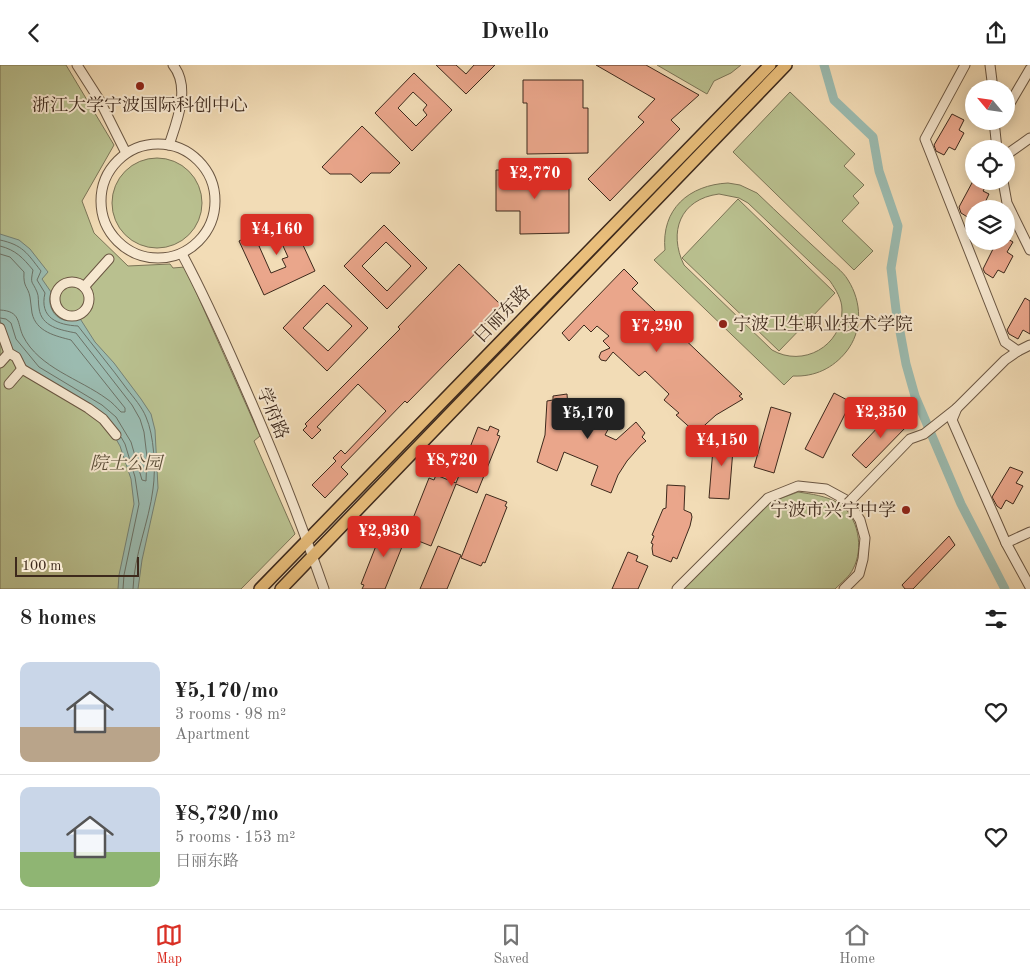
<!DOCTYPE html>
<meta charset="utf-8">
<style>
:root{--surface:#fff;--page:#f2f2f2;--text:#222;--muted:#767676;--line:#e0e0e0;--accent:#d93025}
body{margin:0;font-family:"Old Standard TT","Noto Serif SC",serif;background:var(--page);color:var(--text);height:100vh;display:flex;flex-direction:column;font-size:19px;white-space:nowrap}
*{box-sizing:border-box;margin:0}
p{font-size:16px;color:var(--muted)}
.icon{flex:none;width:28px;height:28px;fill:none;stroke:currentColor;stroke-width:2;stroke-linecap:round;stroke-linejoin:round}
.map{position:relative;height:524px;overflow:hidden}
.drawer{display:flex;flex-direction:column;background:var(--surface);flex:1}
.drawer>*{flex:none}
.needle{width:32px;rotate:299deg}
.tools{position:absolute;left:965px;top:15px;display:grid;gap:10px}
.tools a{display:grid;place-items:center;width:50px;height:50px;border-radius:50%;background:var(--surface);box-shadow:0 2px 12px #0003;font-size:25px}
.scale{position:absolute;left:15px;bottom:12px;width:124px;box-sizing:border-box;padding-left:5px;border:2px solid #3d291c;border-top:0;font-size:14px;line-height:18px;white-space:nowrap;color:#3d291c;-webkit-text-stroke:4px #f7e8d0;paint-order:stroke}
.price{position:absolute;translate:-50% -42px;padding:0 11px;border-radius:5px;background:var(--accent);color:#fff;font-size:16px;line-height:32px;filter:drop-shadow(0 1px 2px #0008)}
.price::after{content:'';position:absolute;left:50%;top:30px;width:15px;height:11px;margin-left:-8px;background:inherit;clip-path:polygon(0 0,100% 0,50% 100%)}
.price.current{background:#222;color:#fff}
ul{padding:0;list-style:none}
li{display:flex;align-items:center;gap:15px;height:125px;padding:0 20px}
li+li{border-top:1px solid var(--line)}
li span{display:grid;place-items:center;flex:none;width:140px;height:100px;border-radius:10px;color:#555}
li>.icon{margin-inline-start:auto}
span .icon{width:60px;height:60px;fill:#fffc;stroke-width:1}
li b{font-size:21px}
h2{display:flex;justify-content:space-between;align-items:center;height:60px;padding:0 20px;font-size:21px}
header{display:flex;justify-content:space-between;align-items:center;height:65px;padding:0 20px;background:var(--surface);font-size:22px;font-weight:700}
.tabs{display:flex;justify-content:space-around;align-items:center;height:70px;border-top:1px solid var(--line);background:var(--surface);font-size:14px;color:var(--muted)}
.tabs a{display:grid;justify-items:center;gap:2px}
.tabs .current{color:var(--accent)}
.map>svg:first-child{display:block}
</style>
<header><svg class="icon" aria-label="back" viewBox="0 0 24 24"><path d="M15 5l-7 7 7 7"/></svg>Dwello<svg class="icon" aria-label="share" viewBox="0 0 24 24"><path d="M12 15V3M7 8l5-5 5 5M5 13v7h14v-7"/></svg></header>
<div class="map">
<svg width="1030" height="524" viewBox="0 0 1030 524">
<rect width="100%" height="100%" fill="#f2dcb6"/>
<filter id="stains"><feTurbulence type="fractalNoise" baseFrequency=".004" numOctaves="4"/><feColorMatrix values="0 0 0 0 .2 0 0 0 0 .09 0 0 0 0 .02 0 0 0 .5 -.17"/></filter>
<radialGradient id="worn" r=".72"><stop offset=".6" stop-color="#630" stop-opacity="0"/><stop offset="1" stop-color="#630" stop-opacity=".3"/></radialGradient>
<g fill="#b9c08f" stroke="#7b7456" fill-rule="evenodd">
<polygon points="0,0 66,0 114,80 82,136 94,168 128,201 170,199 173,203 185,202 260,371 254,376 295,469 241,524 0,524"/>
<polygon points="657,0 741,0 731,8 714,16 707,29"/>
<polygon points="790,27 855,89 844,101 864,120 853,131 859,138 842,156 873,186 854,205 733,87"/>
<circle cx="157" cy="138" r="45"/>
<path d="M728 118 740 120 757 128C779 149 801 170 824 191 831 198 843 206 848 215 862 237 863 266 846 287 833 303 815 312 793 311L784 320 654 195 665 185C661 144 689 120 728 118ZM719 129 739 133 748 138 830 216C836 225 842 234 842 245 842 281 803 303 772 285L684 200C668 167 680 134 719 129Z"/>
<polygon points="738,134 835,228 779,286 682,193"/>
<path d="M798 427C811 429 827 431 838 438 859 451 864 484 853 504 850 511 841 518 835 524H684L771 437Z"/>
</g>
<path fill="#9bbbb0" stroke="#758175" d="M0 169 19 175 30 184 48 207 42 214 51 227C45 246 62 263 79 252L95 277 114 298 141 334 151 349 155 365 158 423 142 495 138 524H118L119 510 134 439 131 414 120 381 108 360 32 311 5 279 0 254Z"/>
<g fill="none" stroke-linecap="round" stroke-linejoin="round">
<g stroke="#6c7266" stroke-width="1">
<path d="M0 175C23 180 27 188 41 206L37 215 45 228C39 253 58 260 78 261 94 282 111 302 127 324 134 333 142 342 146 352 154 370 156 404 153 424 149 457 134 490 133 524"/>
<path d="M0 181C16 185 23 193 33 205 30 220 32 215 37 227 39 231 38 238 39 243 41 262 61 265 76 268L132 340 140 354 144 367 147 392 146 416 142 415 131 377 116 352 102 340 39 302 16 274 11 258 6 254 0 253"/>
<path d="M0 189 10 192 24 207C23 223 28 221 30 232 31 237 31 243 32 248 36 267 56 271 71 275L125 343V347H121C117 343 112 337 107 334 80 314 39 303 23 271 17 258 21 246 0 245"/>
<polyline points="121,372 125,379 135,412 139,439 124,510 123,524"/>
</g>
<polyline stroke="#9bbbb0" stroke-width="9" points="824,0 834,35 873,72 879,106 898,161 891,203 896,245 906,299 915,331 961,439 1005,524"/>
</g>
<g fill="#eaa68b" stroke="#3d291c" fill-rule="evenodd">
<polygon points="436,0 456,0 466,9 474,0 495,0 466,29"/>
<polygon points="596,0 646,0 699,30 671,55 680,64 610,136 588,114 644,57 638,52 655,34"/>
<path d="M414 8 452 45 412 86 375 48ZM413 27 427 40 423 45 427 50 416 61 398 43Z"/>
<polygon points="523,15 583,15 583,43 588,43 588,88 527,89 527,38 523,38"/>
<polygon points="952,49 964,55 959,65 964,68 955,85 949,82 944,90 936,86 934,80"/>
<polygon points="362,61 400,98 390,108 371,108 361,118 351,109 330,109 322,102"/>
<polygon points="496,105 547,105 548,109 569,109 569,168 520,169 520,146 496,146"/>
<polygon points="973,116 989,116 983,126 989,129 982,144 974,144 969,153 961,148 959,142"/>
<path d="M290 152 315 206 264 230 239 176ZM279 172 288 192 282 194 286 202 271 208 259 181Z"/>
<path d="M384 160 427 203 387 244 344 201ZM386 177 411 201 387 226 362 201Z"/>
<polygon points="1006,173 1013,177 1007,187 1013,191 1004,208 998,205 993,213 985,208 983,204 997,176 1006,176"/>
<polygon points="459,199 502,241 407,338 405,336 341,402 348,409 325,433 312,420 336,396 333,393 341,385 345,389 386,346 358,319 317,362 321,365 312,374 303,365 307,361 305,359 400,264 398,262"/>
<polygon points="624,204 638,218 632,224 742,329 739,331 743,334 716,350 696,368 676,350 679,348 664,335 669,329 645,306 639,311 613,287 606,296 601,295 599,292 601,287 610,283 603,276 609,271 597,261 591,267 584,260 569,276 562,268"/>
<path d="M324 220 368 263 327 306 283 263ZM327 238 352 261 328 286 303 263Z"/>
<polygon points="1025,233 1030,236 1030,269 1023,265 1018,274 1009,269 1007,265"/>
<polygon points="834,328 851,337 823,393 805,384"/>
<polygon points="567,329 569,355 580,359 586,334 600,338 618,346 605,370 616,375 636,357 645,368 642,372 646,376 641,380 627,396 618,410 611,428 591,420 598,401 564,387 557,406 537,397 545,370 547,336 553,335 553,331"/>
<polygon points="771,342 791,348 774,408 754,402"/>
<polygon points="894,345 909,359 866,403 852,390"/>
<polygon points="490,361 499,365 497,370 500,371 477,428 456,419 431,481 406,471 429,413 434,415 436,410 456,418 478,362 488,366"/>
<polygon points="714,371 734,372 729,434 709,433"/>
<polygon points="1010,402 1023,407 1016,418 1023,421 1013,439 1006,435 1001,444 997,441 992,432"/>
<polygon points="667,420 685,421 684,445 691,448 692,452 690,461 677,494 673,492 671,497 653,490 652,483 653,479 651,478 654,471 652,470 663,444 666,443"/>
<polygon points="486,429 507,437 505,441 507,442 485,498 483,497 481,501 461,493"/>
<polygon points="389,459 408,467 385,524 362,524 364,520 361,519 383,463 387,464"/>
<polygon points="949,471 955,480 913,524 905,524 902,520"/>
<polygon points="438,481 461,490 447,524 420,524"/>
<polygon points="628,487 638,491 636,496 648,501 638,524 612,524"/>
</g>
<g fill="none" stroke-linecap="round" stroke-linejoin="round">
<defs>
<g id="minor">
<polyline points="77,0 100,36 126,88"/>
<polyline points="965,0 925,74 1005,277 1018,286 1030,280"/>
<polyline points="990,0 993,24"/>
<polyline points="1006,45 1030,4"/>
<polyline points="994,56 997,84"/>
<circle cx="158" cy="136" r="57"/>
<path d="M169 80C177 56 191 22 173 0"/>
<polyline points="1006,90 1030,73"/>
<polyline points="1003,116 1007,138 1030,185"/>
<path d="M182 189C203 228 221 268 239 309 270 379 299 451 324 524"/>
<circle cx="72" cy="234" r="17"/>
<polyline points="84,222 109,194"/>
<polyline points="0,263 9,288 16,292 22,304 88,343 103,354 116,370"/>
<polyline points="1018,286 1005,295 957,343 952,355 1006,478 1030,522"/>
<polyline points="0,298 9,288"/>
<polyline points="9,319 22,304"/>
<polyline points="852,434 910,374 924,369 957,343"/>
<polyline points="1006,478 1030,467"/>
<polyline points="677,524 768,433 798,421 826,424 848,436 860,455 865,473 863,494 859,509 844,524"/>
</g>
<g id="major">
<polyline points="260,524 770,0"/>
<polyline points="281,524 786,0"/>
</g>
</defs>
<use href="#minor" stroke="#6a5642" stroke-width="11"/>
<use href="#major" stroke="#3d291c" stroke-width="14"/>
<use href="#minor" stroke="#f7e8d0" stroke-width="9"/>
<use href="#major" stroke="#e9be7b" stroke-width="11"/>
<defs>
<polyline id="minor-bridge" points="848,438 852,434"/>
</defs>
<use href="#minor-bridge" stroke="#6a5642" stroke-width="11" stroke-linecap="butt"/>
<use href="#minor-bridge" stroke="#f7e8d0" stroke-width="9"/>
</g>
<g fill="#8f2418" stroke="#f7e8d0" stroke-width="2">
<circle cx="140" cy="21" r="5"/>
<circle cx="723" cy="259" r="5"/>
<circle cx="906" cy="445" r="5"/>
</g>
<g text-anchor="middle" stroke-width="4" stroke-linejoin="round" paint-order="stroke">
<g font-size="18" fill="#3d291c" stroke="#f7e8d0">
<text x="140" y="46">浙江大学宁波国际科创中心</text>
<text x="733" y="265" text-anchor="start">宁波卫生职业技术学院</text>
<text x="896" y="451" text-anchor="end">宁波市兴宁中学</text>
</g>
<g font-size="18" fill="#3d291c" stroke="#f7e8d0">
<text transform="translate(502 249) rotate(-46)" y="6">日丽东路</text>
<text transform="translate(273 348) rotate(67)" y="6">学府路</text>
</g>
<g font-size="18" font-style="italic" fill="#5c4f39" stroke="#f7e8d0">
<text x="126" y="404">院士公园</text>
</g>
</g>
<rect width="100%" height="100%" filter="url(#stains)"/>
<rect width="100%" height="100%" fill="url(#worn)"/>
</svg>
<div class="tools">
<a><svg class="needle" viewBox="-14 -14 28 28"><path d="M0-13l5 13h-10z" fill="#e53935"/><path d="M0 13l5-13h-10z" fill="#767676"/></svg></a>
<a><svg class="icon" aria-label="locate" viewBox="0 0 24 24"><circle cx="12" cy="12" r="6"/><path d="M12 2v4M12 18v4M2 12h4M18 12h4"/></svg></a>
<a><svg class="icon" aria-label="layers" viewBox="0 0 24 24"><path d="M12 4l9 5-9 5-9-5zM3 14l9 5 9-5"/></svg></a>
</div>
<div class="scale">100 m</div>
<b class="price" style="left:535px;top:135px">¥2,770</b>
<b class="price" style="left:277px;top:191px">¥4,160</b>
<b class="price" style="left:657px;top:288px">¥7,290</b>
<b class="price" style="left:881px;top:374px">¥2,350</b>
<b class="price current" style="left:588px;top:375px">¥5,170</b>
<b class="price" style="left:722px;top:402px">¥4,150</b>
<b class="price" style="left:452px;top:422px">¥8,720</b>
<b class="price" style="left:384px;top:493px">¥2,930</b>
</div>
<section class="drawer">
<h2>8 homes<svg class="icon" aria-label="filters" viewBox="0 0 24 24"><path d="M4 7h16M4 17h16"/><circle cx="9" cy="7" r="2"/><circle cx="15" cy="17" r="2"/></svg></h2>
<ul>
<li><span style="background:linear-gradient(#c9d6e8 65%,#b9a48a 0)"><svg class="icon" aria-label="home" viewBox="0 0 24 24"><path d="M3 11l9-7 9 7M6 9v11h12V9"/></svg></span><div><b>¥5,170/mo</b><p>3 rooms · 98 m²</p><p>Apartment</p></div><svg class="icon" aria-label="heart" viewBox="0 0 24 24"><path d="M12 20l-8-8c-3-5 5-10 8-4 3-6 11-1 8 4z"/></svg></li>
<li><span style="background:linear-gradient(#c9d6e8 65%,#8fb573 0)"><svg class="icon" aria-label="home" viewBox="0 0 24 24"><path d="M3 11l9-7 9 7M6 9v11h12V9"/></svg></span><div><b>¥8,720/mo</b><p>5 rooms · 153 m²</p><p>日丽东路</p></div><svg class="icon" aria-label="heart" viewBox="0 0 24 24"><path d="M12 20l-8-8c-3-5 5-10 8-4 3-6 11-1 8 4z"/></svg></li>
</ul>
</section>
<nav class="tabs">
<a class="current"><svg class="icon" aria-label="map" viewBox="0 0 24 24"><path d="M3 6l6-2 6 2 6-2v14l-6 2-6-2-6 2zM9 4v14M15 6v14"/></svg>Map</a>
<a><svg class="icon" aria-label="saved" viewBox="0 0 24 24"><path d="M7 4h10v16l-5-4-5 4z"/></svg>Saved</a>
<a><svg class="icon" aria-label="home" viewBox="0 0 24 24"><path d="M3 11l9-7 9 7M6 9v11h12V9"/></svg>Home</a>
</nav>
